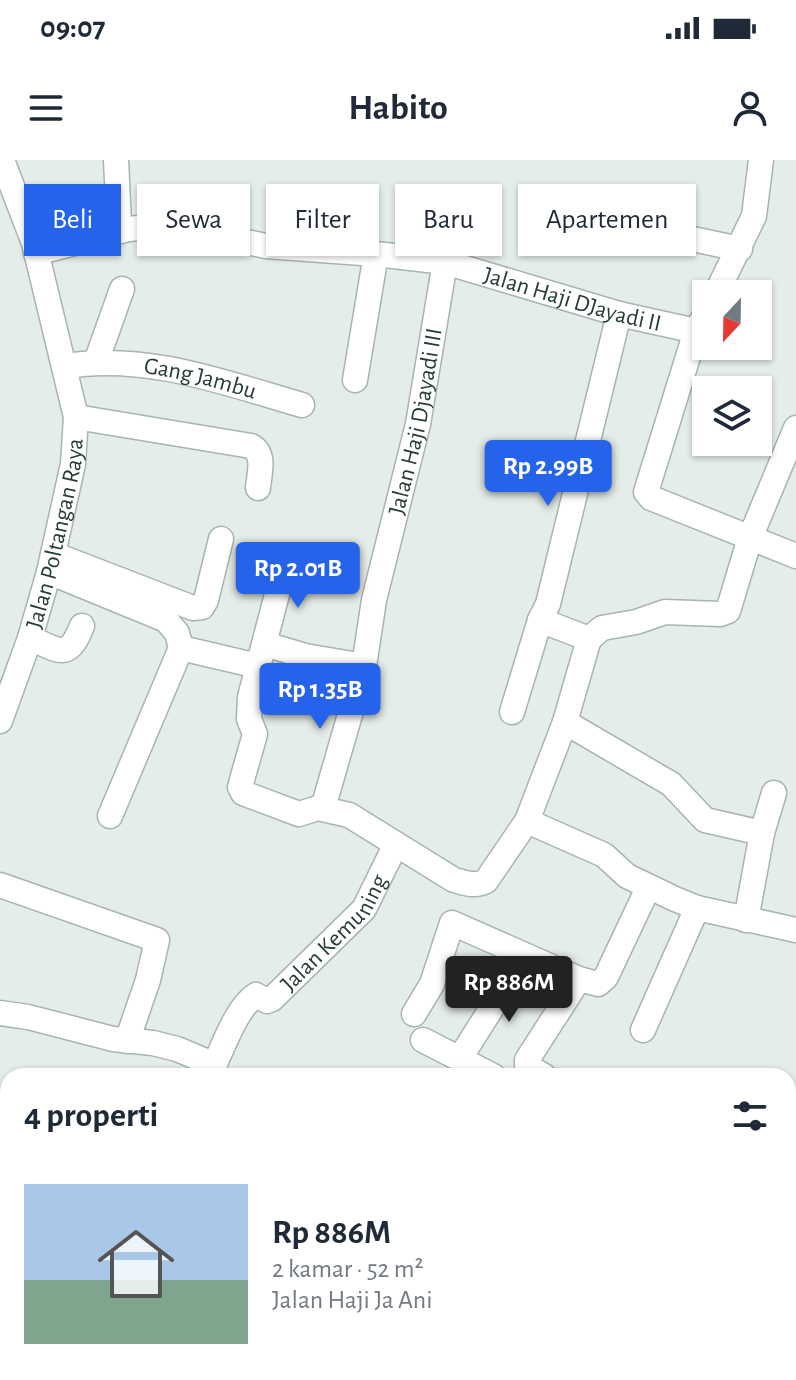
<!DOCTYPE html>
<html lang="id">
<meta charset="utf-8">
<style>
:root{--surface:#fff;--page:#f2f2f3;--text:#1f2937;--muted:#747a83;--line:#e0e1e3;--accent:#2563eb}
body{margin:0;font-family:"Alegreya Sans",sans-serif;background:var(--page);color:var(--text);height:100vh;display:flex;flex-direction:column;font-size:30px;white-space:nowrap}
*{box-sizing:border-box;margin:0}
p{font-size:26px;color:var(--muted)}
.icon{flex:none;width:44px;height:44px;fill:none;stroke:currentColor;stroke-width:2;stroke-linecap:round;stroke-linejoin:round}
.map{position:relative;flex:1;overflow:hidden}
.drawer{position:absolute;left:0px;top:908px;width:796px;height:312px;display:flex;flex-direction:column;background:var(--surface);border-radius:24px 24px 0 0;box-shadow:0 2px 6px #0004}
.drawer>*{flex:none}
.banner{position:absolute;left:24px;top:24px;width:748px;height:72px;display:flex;gap:16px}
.needle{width:52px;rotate:202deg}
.fabs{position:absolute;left:692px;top:120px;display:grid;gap:16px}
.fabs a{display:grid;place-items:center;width:80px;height:80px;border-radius:0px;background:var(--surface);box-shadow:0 2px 6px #0004;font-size:40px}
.price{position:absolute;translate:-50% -68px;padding:0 18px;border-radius:8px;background:var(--accent);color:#fff;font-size:26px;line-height:52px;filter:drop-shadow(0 2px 4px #0008)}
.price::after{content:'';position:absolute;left:50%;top:48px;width:24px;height:18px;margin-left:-12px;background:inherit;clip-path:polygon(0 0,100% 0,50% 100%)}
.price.current{background:#222;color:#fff}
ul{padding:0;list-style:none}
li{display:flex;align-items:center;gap:24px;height:200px;padding:0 24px}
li+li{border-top:2px solid var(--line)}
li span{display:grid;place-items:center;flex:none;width:224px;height:160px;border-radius:0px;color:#555}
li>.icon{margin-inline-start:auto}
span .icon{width:96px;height:96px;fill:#fffc;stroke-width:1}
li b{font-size:34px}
h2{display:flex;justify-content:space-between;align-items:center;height:96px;padding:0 24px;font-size:34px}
.chip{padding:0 28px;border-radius:0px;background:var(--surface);box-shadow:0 2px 6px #0004;font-size:28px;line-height:72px}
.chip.current{background:var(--accent);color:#fff}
.status{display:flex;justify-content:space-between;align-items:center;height:56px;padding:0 40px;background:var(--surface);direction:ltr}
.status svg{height:22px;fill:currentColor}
header{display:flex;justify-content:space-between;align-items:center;height:104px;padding:0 24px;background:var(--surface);font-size:36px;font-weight:700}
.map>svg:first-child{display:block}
</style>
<div class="status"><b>09:07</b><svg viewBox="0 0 49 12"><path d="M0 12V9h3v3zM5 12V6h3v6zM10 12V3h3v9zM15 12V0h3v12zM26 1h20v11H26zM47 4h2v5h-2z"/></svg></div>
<header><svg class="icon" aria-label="menu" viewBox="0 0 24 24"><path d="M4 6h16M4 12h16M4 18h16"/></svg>Habito<svg class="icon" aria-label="person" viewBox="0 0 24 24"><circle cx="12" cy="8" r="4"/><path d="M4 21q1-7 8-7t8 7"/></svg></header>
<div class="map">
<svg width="796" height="1220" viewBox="0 0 796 1220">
<rect width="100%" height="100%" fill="#e5ede8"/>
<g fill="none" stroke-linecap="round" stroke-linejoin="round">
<defs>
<g id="minor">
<polyline points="602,60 740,89"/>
<polyline points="99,72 110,70 119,64 116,0"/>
<path id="s1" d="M36 93 129 69 165 65 266 86 376 94 445 102 619 154 696 171"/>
<polyline points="716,134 754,56 761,0"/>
<polyline points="706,153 696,171 646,332 651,338 796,396"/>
<polyline points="96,202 122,129"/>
<path id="s2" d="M66 206C147 193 225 223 302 245"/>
<polyline points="355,220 376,94"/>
<path d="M76 257 251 286C266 294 259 314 258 328"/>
<polyline points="53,394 193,448 202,447 206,440 221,379"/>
<path d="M285 404 250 537 249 559 255 574 240 627 243 633 299 654 318 648 349 655 454 720C465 723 476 727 486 721L527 661"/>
<polyline points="49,412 166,460 177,473 181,488 110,656"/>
<polyline points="540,460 589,479 565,562 527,661 604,695 627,716 675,739 697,748 796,770"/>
<path d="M30 478C60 491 68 501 82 466"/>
<polyline points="589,479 602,468 636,462 665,452 720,454 728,451 750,378 796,268"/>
<polyline points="265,484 305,496 364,506"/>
<polyline points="181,488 258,506"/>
<polyline points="512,552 540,460 548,444 619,154"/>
<path id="s3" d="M0 561 30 478 49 412 73 304 76 257 34 83 2 0"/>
<polyline points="565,562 671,624 705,660 762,673"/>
<path id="s4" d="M323 648 364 506 374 440 418 264 445 102"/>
<polyline points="0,725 157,780 148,820 127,881"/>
<polyline points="746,760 762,673 774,633"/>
<polyline points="0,853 28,857 113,879 153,883 177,889 215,905"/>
<polyline points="414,854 432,824 452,763 579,819 598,824 606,817 648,728"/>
<polyline points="643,870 697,748"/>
<polyline points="423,880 493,916"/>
<polyline points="460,898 519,805"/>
<path id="s5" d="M209 916C221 894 235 848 256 835L267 841 272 839 364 749 396 684"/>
<polyline points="544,916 527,906 527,900 579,819"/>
<polyline points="0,945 8,948"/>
<polyline points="788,952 796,956"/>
<polyline points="0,1095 8,1101"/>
<polyline points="788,1187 796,1172"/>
<polyline points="788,1209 796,1213"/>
<polyline points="179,1212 192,1220"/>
<polyline points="114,1220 118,1212"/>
<polyline points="160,1220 163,1212"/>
<polyline points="315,1220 317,1212"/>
<polyline points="454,1220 458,1212"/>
</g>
</defs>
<use href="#minor" stroke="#a8b5ae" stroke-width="27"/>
<use href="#minor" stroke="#fff" stroke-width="24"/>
</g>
<g text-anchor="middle" stroke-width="8" stroke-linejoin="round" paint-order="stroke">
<g font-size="24" fill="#263d34" stroke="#f5f9f7">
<text dy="8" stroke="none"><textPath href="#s1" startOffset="548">Jalan Haji DJayadi II</textPath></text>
<text dy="8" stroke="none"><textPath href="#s2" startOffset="136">Gang Jambu</textPath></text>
<text dy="8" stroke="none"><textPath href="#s4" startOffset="398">Jalan Haji Djayadi III</textPath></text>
<text dy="8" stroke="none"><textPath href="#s3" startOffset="196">Jalan Poltangan Raya</textPath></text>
<text dy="8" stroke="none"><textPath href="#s5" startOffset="204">Jalan Kemuning</textPath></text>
</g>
</g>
</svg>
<div class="fabs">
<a><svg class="needle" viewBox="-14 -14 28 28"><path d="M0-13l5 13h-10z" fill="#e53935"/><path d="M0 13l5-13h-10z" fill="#747a83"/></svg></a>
<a><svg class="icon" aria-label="layers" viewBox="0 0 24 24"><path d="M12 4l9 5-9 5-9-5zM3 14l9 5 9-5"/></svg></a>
</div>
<b class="price" style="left:548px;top:348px">Rp 2.99B</b>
<b class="price" style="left:298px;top:450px">Rp 2.01B</b>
<b class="price" style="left:320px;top:571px">Rp 1.35B</b>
<b class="price current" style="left:509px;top:864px">Rp 886M</b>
<div class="banner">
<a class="chip current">Beli</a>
<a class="chip">Sewa</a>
<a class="chip">Filter</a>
<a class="chip">Baru</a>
<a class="chip">Apartemen</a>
</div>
<section class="drawer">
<h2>4 properti<svg class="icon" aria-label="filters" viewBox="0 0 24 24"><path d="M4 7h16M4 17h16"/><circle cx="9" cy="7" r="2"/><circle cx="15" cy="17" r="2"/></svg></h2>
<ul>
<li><span style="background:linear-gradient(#a9c7e8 60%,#7fa58c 0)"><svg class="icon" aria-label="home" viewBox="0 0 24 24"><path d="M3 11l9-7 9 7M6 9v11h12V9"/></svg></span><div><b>Rp 886M</b><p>2 kamar · 52 m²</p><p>Jalan Haji Ja Ani</p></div></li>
</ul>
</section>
</div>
